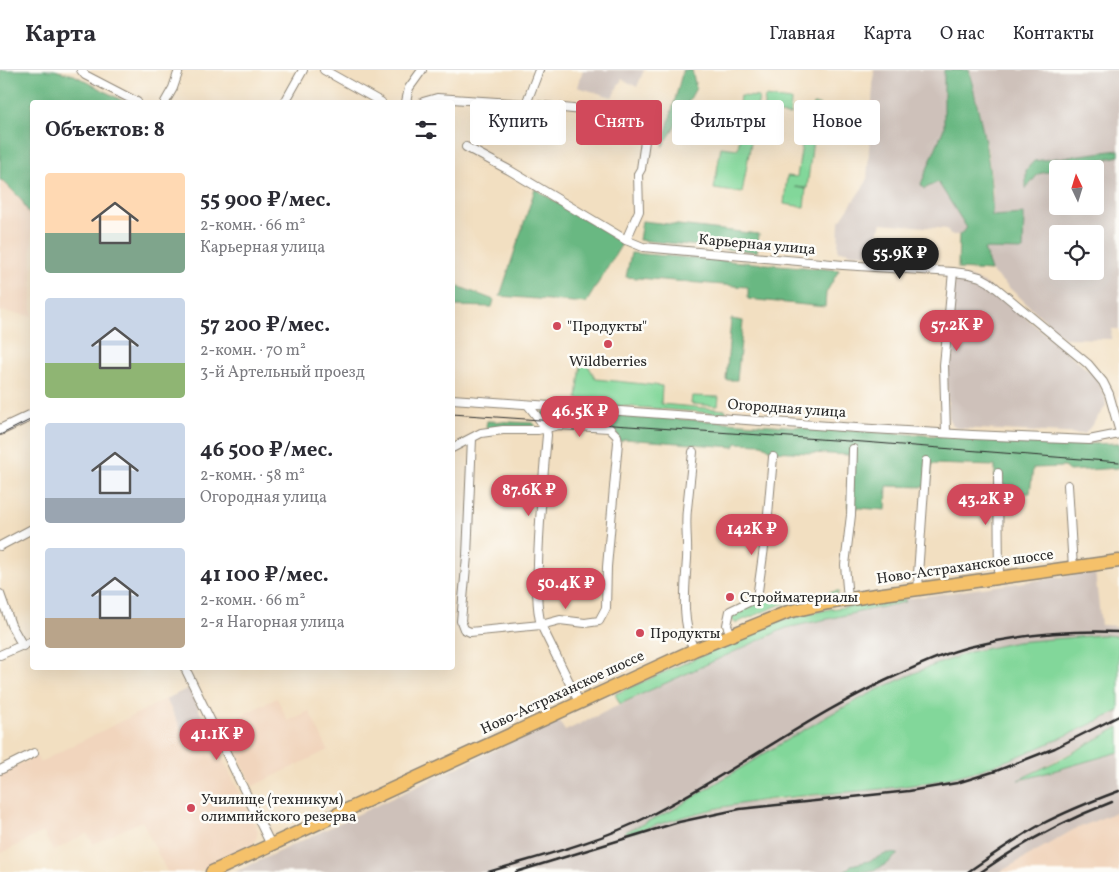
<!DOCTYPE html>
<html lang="ru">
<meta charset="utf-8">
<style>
:root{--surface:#fff;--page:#f7f7f7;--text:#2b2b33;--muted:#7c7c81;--line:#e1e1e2;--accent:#d1495b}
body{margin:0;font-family:Vollkorn,serif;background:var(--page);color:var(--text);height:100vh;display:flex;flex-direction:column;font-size:19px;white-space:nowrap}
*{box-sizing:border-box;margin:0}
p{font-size:16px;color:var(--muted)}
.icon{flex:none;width:28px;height:28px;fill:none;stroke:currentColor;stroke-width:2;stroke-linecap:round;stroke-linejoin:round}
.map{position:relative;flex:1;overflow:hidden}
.details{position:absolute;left:30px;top:30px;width:425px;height:570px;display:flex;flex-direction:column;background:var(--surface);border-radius:5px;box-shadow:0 5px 20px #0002}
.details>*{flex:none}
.banner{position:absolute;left:470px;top:30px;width:475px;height:45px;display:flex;gap:10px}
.needle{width:32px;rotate:356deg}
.buttons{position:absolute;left:1049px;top:90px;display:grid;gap:10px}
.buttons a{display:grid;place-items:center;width:55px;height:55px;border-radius:5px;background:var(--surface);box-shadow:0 5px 20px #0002;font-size:25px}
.price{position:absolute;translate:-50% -42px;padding:0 11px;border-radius:18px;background:var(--accent);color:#fff;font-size:16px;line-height:32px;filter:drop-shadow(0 1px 2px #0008)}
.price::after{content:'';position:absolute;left:50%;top:30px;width:15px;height:11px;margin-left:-8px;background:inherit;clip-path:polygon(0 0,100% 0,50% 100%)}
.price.selected{background:#222;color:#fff}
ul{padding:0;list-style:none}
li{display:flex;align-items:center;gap:15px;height:125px;padding:0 15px}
li span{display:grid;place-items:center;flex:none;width:140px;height:100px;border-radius:5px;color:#555}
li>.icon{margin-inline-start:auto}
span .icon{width:60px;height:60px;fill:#fffc;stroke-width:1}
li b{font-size:21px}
h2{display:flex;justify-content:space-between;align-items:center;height:60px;padding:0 15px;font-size:21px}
.chip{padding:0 18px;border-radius:5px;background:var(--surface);box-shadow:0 5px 20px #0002;font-size:18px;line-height:45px}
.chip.selected{background:var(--accent);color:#fff}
header{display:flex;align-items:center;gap:30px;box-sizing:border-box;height:70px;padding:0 25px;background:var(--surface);border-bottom:1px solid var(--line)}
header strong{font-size:24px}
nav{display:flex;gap:28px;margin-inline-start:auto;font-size:18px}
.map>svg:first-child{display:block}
</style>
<header>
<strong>Карта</strong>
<nav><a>Главная</a><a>Карта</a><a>О нас</a><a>Контакты</a></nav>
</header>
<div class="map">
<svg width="1119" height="802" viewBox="0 0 1119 802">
<rect width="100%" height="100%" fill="#fdfcf7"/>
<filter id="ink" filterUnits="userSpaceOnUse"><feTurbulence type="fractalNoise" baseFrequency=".02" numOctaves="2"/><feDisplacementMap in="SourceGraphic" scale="10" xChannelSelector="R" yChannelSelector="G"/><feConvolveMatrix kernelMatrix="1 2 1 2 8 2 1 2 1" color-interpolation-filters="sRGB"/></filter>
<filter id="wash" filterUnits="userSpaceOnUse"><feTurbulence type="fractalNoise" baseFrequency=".0096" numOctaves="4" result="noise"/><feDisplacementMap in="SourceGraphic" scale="20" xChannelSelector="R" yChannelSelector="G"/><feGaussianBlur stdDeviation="1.12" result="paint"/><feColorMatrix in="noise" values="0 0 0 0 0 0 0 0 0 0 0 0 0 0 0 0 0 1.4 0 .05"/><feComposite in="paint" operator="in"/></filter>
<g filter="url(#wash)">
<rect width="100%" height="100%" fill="#f2dfc1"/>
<g fill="#f1d5bd">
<polygon points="0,0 54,0 74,5 73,32 32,32 32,246 0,241"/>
<polygon points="277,628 288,651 309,641 328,680 253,716 223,654"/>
<polygon points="166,629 187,670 208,659 258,761 256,769 252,776 197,802 167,802 142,751 93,774 87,763 53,781 43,762 0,784 0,704 36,686 40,692"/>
<polygon points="1119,741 1119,802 1000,802 1073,760"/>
</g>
<g fill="#cec1ba" fill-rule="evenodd">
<polygon points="583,0 644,0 637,17 622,9 612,27 577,17"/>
<polygon points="874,0 944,0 944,58 921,114 924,119 938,111 968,159 959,165 950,165 947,159 882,153 875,171 870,171 869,184 847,183 847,181 838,181 839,152 867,111"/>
<path d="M969 0H1119V80L1034 91 1026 100 1027 118 1038 104 1057 99 1058 136H1095V99H1061L1119 86V259H1112L1111 269 1064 268 991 201 984 179 1024 145 992 146 993 121 988 82ZM1058 164H1095V201H1058Z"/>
<polygon points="959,205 968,206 986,214 1095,306 1105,327 1106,336 1085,364 957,358 953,355 949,350 946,296 954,209"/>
<polygon points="1095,502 1101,555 1119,556 1119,566 1101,565 1017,572 970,582 924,599 879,619 833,643 671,741 625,762 627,764 680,748 740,734 906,716 957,706 993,696 1052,672 1119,641 1119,657 1020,709 1032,707 1119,682 1119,741 1073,760 1000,802 235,802 558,650 565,661 739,578 786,558 904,532 905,529"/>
<polygon points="189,618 208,659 187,670 166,629"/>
</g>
<g fill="#82d79a" stroke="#568162">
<polygon points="740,26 759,27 742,123 714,119 721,77 738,79 743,43 738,42"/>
<polygon points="765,27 791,30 790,45 763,43"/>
<polygon points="814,34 820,35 814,69 808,68 813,70 807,118 795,117 806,119 804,137 784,134 787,106 797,107 803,68 795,66 797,54 809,56"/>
<polygon points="582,285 596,309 662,316 661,334 726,340 726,344 583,333 577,328"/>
<polygon points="692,326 719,327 718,336 691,334"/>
<path d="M838 521 839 523 782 534 736 553 733 552C732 548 731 544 734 541 747 528 817 525 838 521Z"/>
<polygon points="905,529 905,532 786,558 620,634 615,624 782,550 830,539"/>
<path d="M1101 565 1119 566V641C1067 665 1014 692 958 706 887 724 812 721 740 734 701 740 664 753 626 764L625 762 671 741 785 671 833 643 879 619 924 599 970 582 1017 572Z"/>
<polygon points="1119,657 1119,682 1032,707 1018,710 1059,690"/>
</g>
<g fill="#69b882" stroke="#4a7256">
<polygon points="0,0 54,0 74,5 125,32 32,32 32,149 21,129 3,111 0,110"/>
<polygon points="683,0 692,0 696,18 670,65 662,77"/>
<path d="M944 0H969C980 49 993 95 992 146L1024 144 1023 180 984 179 991 201 958 199 959 165 967 158 938 112 924 119 921 114 944 58Z"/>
<polygon points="1119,80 1119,86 1038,104 1026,119 1026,100 1034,91"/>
<polygon points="535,119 623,172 586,233 500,226"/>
<polygon points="642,151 759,164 757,182 639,170"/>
<polygon points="631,183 839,200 826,223 825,237 748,229 748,217 626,207"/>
<polygon points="452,214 494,230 492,237 453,236"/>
<polygon points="731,249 743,251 737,310 726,310"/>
<polygon points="561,341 937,366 1090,374 1119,373 1119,398 1069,401 1064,397 1033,398 1030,423 995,425 995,396 932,394 930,417 887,416 886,440 848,437 850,389 849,385 773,381 762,374 736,373 734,377 624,369 620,372 615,360 550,354 543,349 542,342"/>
<polygon points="487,351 533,353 536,356 530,358 486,358"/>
<path d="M888 783 898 784C878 802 873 802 845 802L851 795 869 791Z"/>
</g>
</g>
<g filter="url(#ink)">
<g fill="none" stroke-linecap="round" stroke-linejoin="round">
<defs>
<g id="minor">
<polyline points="81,0 85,5 137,32"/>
<polyline points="324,0 381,32"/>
<polyline points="165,32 173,18 179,0"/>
<polyline points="285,32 303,0"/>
<polyline points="406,32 409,18 422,0"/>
<polyline points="423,32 437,28 526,34 610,43 636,43 647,50 646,64 641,99 638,104 639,141 626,170"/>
<polyline points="526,34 539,0"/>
<polyline points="466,77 509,100 626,170 643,177 843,195 953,202 969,204 980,207 989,212 1088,294 1103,312 1109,324 1119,359"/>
<polyline points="452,329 856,358 972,365 1089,370 1119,364"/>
<path d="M528 335 546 358 547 365C543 408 539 451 538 494 537 515 536 535 541 555L579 632"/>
<polyline points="946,363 944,295 953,202"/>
<polyline points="452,378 481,363 503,360 538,360 559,355 609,358 617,366 618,372 607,497 606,538 599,551 585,553 560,550 541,555 470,562 464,559 461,551 467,486 472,368"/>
<path d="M693 382C691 401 689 420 687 439 685 456 688 473 687 489 685 519 681 551 694 580"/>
<polyline points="998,403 999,508"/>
<polyline points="1068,415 1073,498"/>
<polyline points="0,476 32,459"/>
<polyline points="919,519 918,504 926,391"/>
<polyline points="0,524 11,555 23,576"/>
<polyline points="848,529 845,495 851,445 853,379"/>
<polyline points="731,565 727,555 730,541 757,528 767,456 773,387"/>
<polyline points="0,585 32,571"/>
<polyline points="185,598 271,775"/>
<polyline points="0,700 34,683"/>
</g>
<polyline id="tertiary" points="0,360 32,345"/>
<polyline id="primary" points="212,802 694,580 788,542 828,533 869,526 1119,491"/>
</defs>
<use href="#minor" stroke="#8e8576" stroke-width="10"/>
<use href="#tertiary" stroke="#8e8576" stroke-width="12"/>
<use href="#primary" stroke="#8e8576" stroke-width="15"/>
<use href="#minor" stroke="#fff" stroke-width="8"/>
<use href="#tertiary" stroke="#fff" stroke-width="10"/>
<use href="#primary" stroke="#f5c16b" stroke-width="12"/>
<g stroke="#2b2b2b" stroke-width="1">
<polyline points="452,344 863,372 1119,392"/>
<polyline points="0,365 32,349"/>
</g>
<g stroke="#2b2b2b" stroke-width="2.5">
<path d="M488 802C540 786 596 773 645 748 733 704 811 643 902 603 923 593 946 583 969 577 1017 565 1069 560 1119 562"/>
<polyline points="516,802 679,752 740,739 909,721 957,713 996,701 1055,678 1119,646"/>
<path d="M968 802C991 786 1015 769 1040 755 1065 742 1092 731 1119 721"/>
<path d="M981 802C1022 773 1065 750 1112 732"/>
</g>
</g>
</g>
<g fill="#d1495b" stroke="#fdfcf7" stroke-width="2">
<circle cx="557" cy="256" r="5"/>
<circle cx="608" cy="274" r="5"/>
<circle cx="730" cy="527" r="5"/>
<circle cx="640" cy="563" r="5"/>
<circle cx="191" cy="738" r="5"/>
</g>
<g text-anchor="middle" stroke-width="5" stroke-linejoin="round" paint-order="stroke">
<g font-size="15" fill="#2b2b2b" stroke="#fdfcf7">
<text transform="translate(757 174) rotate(5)" y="5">Карьерная улица</text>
<text transform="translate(787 338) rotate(4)" y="5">Огородная улица</text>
<text transform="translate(965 496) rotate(-8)" y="5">Ново-Астраханское шоссе</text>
<text transform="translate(562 622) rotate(-25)" y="5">Ново-Астраханское шоссе</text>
</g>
<g font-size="15" fill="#2b2b2b" stroke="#fdfcf7" text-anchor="start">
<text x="567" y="261">"Продукты"</text>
<text x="608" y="296" text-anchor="middle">Wildberries</text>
<text x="740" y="532">Стройматериалы</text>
<text x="650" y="568">Продукты</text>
<text x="201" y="734">Училище (техникум)<tspan x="201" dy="17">олимпийского резерва</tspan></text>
</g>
</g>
</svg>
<div class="buttons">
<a><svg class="needle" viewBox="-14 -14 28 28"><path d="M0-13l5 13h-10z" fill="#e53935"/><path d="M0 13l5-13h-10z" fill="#7c7c81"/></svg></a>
<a><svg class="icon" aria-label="locate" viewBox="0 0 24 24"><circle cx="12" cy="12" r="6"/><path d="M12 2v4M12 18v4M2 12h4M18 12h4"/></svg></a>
</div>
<b class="price selected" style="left:900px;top:210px">55.9K ₽</b>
<b class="price" style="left:957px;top:282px">57.2K ₽</b>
<b class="price" style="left:580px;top:368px">46.5K ₽</b>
<b class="price" style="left:529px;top:447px">87.6K ₽</b>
<b class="price" style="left:986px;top:456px">43.2K ₽</b>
<b class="price" style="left:752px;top:486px">142K ₽</b>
<b class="price" style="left:566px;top:540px">50.4K ₽</b>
<b class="price" style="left:217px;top:691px">41.1K ₽</b>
<div class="banner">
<a class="chip">Купить</a>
<a class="chip selected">Снять</a>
<a class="chip">Фильтры</a>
<a class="chip">Новое</a>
</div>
<section class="details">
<h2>Объектов: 8<svg class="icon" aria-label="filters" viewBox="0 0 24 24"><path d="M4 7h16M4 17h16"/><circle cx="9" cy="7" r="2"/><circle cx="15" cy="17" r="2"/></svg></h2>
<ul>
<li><span style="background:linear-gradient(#ffd9b3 60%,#7fa58c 0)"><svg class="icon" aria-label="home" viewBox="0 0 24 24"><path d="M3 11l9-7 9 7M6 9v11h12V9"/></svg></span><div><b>55 900 ₽/мес.</b><p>2-комн. · 66 m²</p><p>Карьерная улица</p></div></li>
<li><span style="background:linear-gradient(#c9d6e8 65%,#8fb573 0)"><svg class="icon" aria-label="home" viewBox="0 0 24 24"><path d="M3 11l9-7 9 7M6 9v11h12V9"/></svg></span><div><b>57 200 ₽/мес.</b><p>2-комн. · 70 m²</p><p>3-й Артельный проезд</p></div></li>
<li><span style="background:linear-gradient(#c9d6e8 75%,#9aa5b1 0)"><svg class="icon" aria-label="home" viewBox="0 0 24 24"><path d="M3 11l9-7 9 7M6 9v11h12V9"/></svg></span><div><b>46 500 ₽/мес.</b><p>2-комн. · 58 m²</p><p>Огородная улица</p></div></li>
<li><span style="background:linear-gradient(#c9d6e8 70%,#b9a48a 0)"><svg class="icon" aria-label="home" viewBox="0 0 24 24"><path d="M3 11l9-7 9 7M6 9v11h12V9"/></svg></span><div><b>41 100 ₽/мес.</b><p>2-комн. · 66 m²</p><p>2-я Нагорная улица</p></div></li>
</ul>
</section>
</div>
